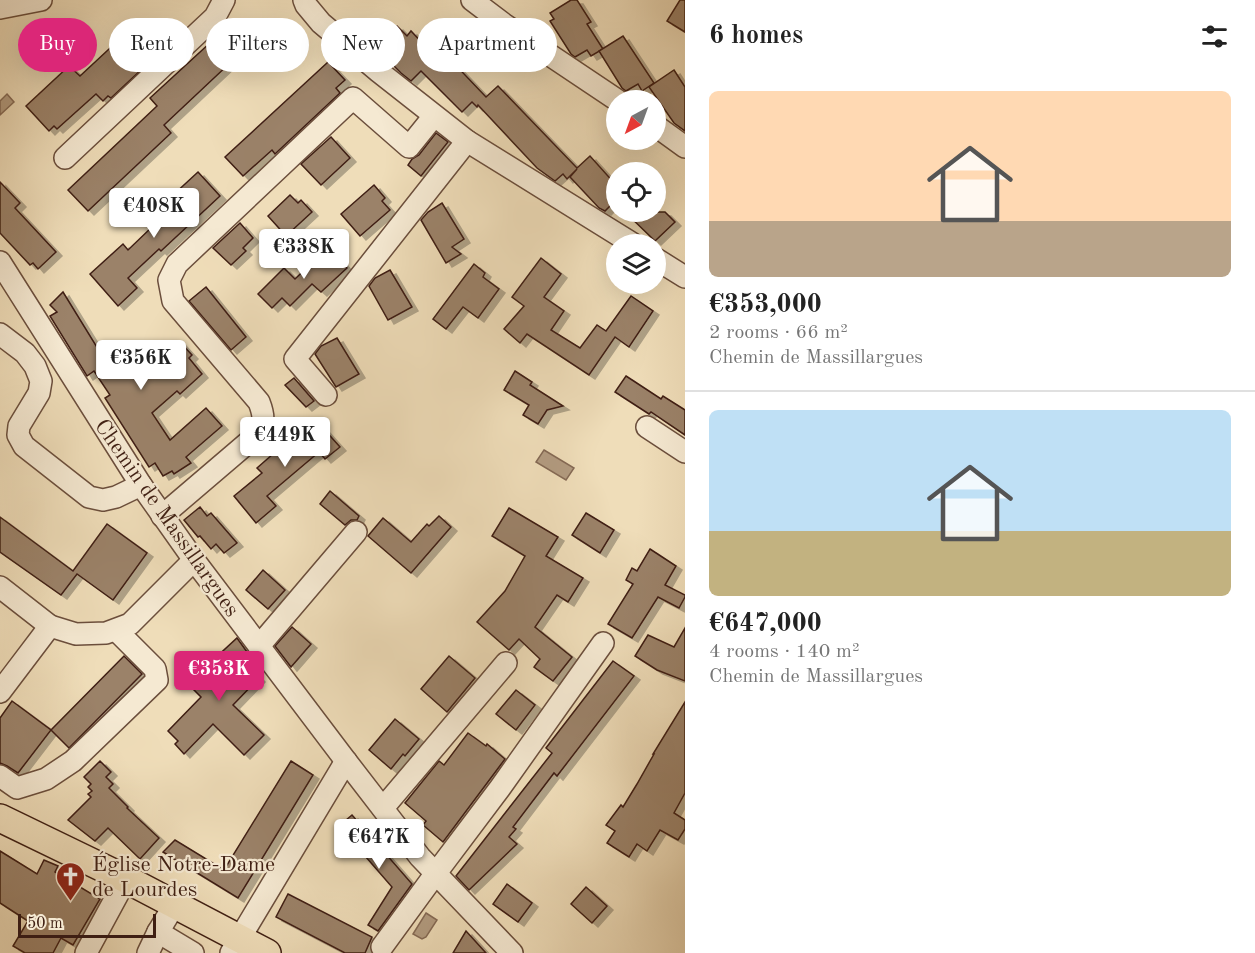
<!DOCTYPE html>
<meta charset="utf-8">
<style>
:root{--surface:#fff;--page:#f6f6f6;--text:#222;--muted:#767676;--line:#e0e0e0;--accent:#db2777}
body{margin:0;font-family:"Old Standard TT",serif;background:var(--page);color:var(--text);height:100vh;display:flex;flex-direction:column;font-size:22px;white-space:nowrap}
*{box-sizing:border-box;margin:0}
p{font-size:20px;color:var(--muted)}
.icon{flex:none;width:33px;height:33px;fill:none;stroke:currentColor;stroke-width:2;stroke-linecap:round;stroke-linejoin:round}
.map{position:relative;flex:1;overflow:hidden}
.sheet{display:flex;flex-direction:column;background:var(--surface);width:570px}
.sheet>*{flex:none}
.banner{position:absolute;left:18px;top:18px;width:570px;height:54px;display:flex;gap:12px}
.needle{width:39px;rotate:221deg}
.tools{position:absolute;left:606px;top:90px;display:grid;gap:12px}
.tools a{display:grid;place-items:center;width:60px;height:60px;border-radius:50%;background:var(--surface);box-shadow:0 6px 24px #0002;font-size:30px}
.scale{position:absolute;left:18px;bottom:15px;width:138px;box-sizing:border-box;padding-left:6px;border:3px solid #3f1f13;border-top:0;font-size:16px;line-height:21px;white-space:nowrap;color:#3f1f13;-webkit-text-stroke:4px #f5e9d2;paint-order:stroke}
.price{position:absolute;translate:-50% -51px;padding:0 14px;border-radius:6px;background:#fff;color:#222;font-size:20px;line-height:39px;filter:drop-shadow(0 2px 3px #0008)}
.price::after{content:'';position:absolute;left:50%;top:36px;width:18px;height:14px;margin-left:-9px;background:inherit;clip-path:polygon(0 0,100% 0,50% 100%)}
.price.current{background:var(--accent);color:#fff}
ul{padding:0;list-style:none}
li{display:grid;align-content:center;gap:12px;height:318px;padding:0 24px}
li+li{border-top:2px solid var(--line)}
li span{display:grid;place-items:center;height:186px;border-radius:9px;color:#555}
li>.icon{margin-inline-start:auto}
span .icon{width:108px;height:108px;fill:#fffc;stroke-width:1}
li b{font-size:26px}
h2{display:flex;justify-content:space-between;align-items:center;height:72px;padding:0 24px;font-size:26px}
.pill{padding:0 21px;border-radius:27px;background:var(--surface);box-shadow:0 6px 24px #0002;font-size:21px;line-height:54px}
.pill.current{background:var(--accent);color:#fff}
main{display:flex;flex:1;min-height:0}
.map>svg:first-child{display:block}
</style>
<main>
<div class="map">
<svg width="685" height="953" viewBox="0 0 685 953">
<defs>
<filter id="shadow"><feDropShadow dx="6" dy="4" stdDeviation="0" flood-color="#0004"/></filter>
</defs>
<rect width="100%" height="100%" fill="#efddb9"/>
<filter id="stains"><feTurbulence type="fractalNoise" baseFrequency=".00333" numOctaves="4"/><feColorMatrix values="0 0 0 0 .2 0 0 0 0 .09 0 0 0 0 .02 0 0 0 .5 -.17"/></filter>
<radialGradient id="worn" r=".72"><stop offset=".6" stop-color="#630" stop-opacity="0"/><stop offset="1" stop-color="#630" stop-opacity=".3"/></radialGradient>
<g fill="#b39c81" stroke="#856a55" stroke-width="1.5">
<polygon points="7,94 14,102 0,115 0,101"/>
<polygon points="544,450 574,468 566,480 536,462"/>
<polygon points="426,913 437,920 426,937 422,939 413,934"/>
</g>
<g fill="#9b8269" stroke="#3f1f13" stroke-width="1.5" filter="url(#shadow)">
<polygon points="571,0 577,0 591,22 587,24 603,49 591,56 587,50 575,57 571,54 550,21 554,19 550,13"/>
<polygon points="680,0 685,0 685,32 667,21"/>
<polygon points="397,26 407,36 411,31 441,63 447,56 486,97 498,86 577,168 590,156 616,185 616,200 605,211 599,208 570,177 577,169 567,179 563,174 555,181 537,168 478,105 477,107 472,102 462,112 421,71 411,81 401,73 380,52 391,41 386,36"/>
<polygon points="224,30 234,40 238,36 247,47 164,125 171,133 88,211 68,190 157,106 150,98"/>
<polygon points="123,36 133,47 141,39 154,54 140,67 142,69 111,98 108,96 103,101 96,94 57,129 54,126 49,131 26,106 69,66 80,76"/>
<polygon points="623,36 654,83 642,91 638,84 626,91 622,88 599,51"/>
<polygon points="328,62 345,80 336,88 340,93 275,154 272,150 243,176 225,157"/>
<polygon points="674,70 685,87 685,131 674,123 649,87"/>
<polygon points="436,133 448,142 421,176 408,165 412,159 419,155"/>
<polygon points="331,137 350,158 321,185 301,164"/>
<polygon points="198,172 220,196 161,251 159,249 128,278 137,288 118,306 90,274 123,244 128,250 178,202 172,196"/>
<polygon points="0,182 20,203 15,208 56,252 38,269 33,263 30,265 0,233"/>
<polygon points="374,185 385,198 382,201 390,210 360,236 341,214"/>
<polygon points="290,195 298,203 301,200 312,212 286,236 268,216"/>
<polygon points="442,203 464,239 452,247 461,254 446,263 421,220 428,212"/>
<polygon points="625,212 665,212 675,222 655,241"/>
<polygon points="240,223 253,238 243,248 246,251 231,265 213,248"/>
<polygon points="328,247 347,268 321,292 312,284 290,306 282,298 272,308 258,294 284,268 295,279"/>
<polygon points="541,258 561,274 544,297 564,311 551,330 580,348 597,325 606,331 631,296 653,311 629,347 615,337 589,375 527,334 520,343 504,329 524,306 512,297"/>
<polygon points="474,264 485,273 483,277 499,289 478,318 463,307 446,329 433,319"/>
<polygon points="390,270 412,307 388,320 369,286 375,278"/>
<polygon points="206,287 246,337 231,350 189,301"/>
<polygon points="63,292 106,362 138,341 147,356 148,355 153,363 179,341 192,355 189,358 202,374 180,394 177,391 152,413 170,440 206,408 222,426 186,457 191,463 174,474 172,471 163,476 155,463 149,467 105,398 110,395 94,371 87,376 50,316 57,312 50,305"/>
<polygon points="337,338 359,374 336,387 315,354 321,346"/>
<polygon points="515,371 532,382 530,385 563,406 547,410 538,424 523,415 529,405 504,390"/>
<polygon points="626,376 661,399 663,396 685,410 685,435 651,412 649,414 615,392"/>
<polygon points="294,378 314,401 306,407 285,385"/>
<polygon points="314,418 340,447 325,459 319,452 267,496 276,506 256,523 234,496 262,473 257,468"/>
<polygon points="330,491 359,516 357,520 351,520 345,525 320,504"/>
<polygon points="200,507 207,516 211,513 237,543 224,553 216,544 211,549 200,536 198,537 184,520"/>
<polygon points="509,508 558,537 546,556 583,578 568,602 557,595 535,627 572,657 553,681 534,667 540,659 519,639 509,650 477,622 505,591 525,556 492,536"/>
<polygon points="586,513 614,530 600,553 572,535"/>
<polygon points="439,516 451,527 411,573 368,536 383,518 411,542 427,524 429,526"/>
<polygon points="0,517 73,571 107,524 147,553 113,600 77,574 61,595 0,552"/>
<polygon points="650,549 676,566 665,585 685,595 685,597 679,608 658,597 632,638 608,624 633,584 626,580 632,568 637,571"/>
<polygon points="263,570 285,590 268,609 246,590"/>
<polygon points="292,627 311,644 291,667 275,646"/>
<polygon points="685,628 685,681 657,670 635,656 648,635 674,647"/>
<polygon points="237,638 247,652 240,659 259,678 233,705 264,735 244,755 213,724 184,754 175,744 178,741 168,731 201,697 188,684 190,682 179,672 189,662 199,673"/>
<polygon points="124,656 142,674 69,748 51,730"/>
<polygon points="449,656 475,678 447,712 421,689"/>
<polygon points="613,661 634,676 557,776 554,773 513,827 516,829 509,837 517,844 469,890 456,876 552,753 546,748"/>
<polygon points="516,690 535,705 516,730 496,714"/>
<polygon points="12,701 51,730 18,773 7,766 0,763 0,718"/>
<polygon points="685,702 685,793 674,813 685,820 685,829 678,840 660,830 647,851 637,844 629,857 607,843 615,831 606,825 621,805 623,807 637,784 654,754 653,754"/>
<polygon points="395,719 419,739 405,756 403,754 391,769 369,750"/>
<polygon points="468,733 486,746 487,744 505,759 443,842 423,825 426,821 405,803 439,761 444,765"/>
<polygon points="100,761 111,772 106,777 113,784 109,788 128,807 127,808 159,838 140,859 108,828 95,841 68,820 91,797 88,794 92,791 88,787 91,784 84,777"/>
<polygon points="291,761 313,775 238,898 163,852 175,840 224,870"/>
<polygon points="352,815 412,884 378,931 368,925 392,887 339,826"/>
<polygon points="0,851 37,874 44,860 58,866 55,872 100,899 73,945 61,938 53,953 25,953 13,946 28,921 0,903"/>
<polygon points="507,884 532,903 518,922 493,904"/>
<polygon points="586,887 607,906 592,923 571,904"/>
<polygon points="288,894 372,937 365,953 345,953 276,917"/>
<polygon points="466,931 486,953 453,953"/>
</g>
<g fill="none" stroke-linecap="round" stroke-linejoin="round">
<defs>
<g id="minor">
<polyline points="304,0 306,5 321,23 378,71 467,141 633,244"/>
<polyline points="472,0 505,25 617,100"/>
<polyline points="0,8 41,0"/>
<polyline points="656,126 685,147"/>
<polyline points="65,158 215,17 224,0"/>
<polyline points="656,259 685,277"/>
<polyline points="0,262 141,485 194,560 346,761 420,857 512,953"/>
<polyline points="0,334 25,353 35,366 41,381 39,393 19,426 18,435 24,446 89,497 103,500 116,497 141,485"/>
<polyline points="326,395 295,359 467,141"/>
<polyline points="647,427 685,452"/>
<path d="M162 516 251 440C264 424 266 420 259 402L173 301 169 280 177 264 353 98 409 147 434 116"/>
<polyline points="0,587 50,626"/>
<polyline points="259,646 356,532"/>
<polyline points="0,692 50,626 76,634 106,633 130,624 194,560"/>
<polyline points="0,776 17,788 46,779 73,761 157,680 155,669 116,630"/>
<polyline points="383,808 506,663"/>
<polyline points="158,932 193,953"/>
<polyline points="382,947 436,873 500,788 603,643"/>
<polyline points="86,953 126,879"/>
<polyline points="148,953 158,932 175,904"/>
<polyline points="231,953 346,761"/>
</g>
<polyline id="major" points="0,818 126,879 267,953"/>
</defs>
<use href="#minor" stroke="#6b4e3c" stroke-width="24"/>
<use href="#major" stroke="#3f1f13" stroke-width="30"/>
<use href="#minor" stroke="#f5e9d2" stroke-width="21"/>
<use href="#major" stroke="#efddb9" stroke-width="27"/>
</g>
<defs>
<symbol id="church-pin" viewBox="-11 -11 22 30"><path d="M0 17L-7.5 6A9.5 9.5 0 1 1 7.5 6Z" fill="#8f2418" stroke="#f5e9d2"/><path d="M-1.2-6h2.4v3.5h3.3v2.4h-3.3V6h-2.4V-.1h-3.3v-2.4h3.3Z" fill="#fff"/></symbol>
</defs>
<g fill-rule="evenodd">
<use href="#church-pin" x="54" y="860" width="33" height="45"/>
</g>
<g text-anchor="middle" stroke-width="4.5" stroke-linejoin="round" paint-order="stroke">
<g font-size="22" fill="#3f1f13" stroke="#f5e9d2">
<text transform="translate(168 517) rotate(55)" y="8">Chemin de Massillargues</text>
</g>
<g font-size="22" fill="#3f1f13" stroke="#f5e9d2" text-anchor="start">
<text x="92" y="871">Église Notre-Dame<tspan x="92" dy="25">de Lourdes</tspan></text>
</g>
</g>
<rect width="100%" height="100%" filter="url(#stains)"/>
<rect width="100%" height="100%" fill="url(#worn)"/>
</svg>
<div class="tools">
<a><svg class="needle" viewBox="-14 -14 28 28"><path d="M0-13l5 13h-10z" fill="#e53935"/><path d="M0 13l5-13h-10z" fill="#767676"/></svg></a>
<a><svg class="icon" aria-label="locate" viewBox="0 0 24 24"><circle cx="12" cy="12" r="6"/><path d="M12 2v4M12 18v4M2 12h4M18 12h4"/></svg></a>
<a><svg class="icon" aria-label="layers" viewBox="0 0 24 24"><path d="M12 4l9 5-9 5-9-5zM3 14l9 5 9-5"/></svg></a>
</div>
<div class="scale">50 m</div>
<b class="price" style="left:154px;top:239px">€408K</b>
<b class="price" style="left:304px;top:280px">€338K</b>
<b class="price" style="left:141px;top:391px">€356K</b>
<b class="price" style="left:285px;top:468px">€449K</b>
<b class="price current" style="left:219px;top:702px">€353K</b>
<b class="price" style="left:379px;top:870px">€647K</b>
<div class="banner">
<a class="pill current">Buy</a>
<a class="pill">Rent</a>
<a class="pill">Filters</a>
<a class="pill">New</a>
<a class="pill">Apartment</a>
</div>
</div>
<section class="sheet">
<h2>6 homes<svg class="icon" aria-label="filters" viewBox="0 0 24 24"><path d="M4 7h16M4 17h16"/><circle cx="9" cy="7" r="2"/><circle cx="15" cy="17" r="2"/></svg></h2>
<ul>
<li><span style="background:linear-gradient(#ffd9b3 70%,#b9a48a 0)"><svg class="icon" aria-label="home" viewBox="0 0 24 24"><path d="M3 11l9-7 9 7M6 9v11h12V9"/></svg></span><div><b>€353,000</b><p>2 rooms · 66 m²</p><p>Chemin de Massillargues</p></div></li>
<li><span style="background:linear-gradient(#bfe0f5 65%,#c2b280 0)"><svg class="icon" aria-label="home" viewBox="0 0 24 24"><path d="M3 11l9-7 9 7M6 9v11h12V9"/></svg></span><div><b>€647,000</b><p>4 rooms · 140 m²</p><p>Chemin de Massillargues</p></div></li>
</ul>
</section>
</main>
